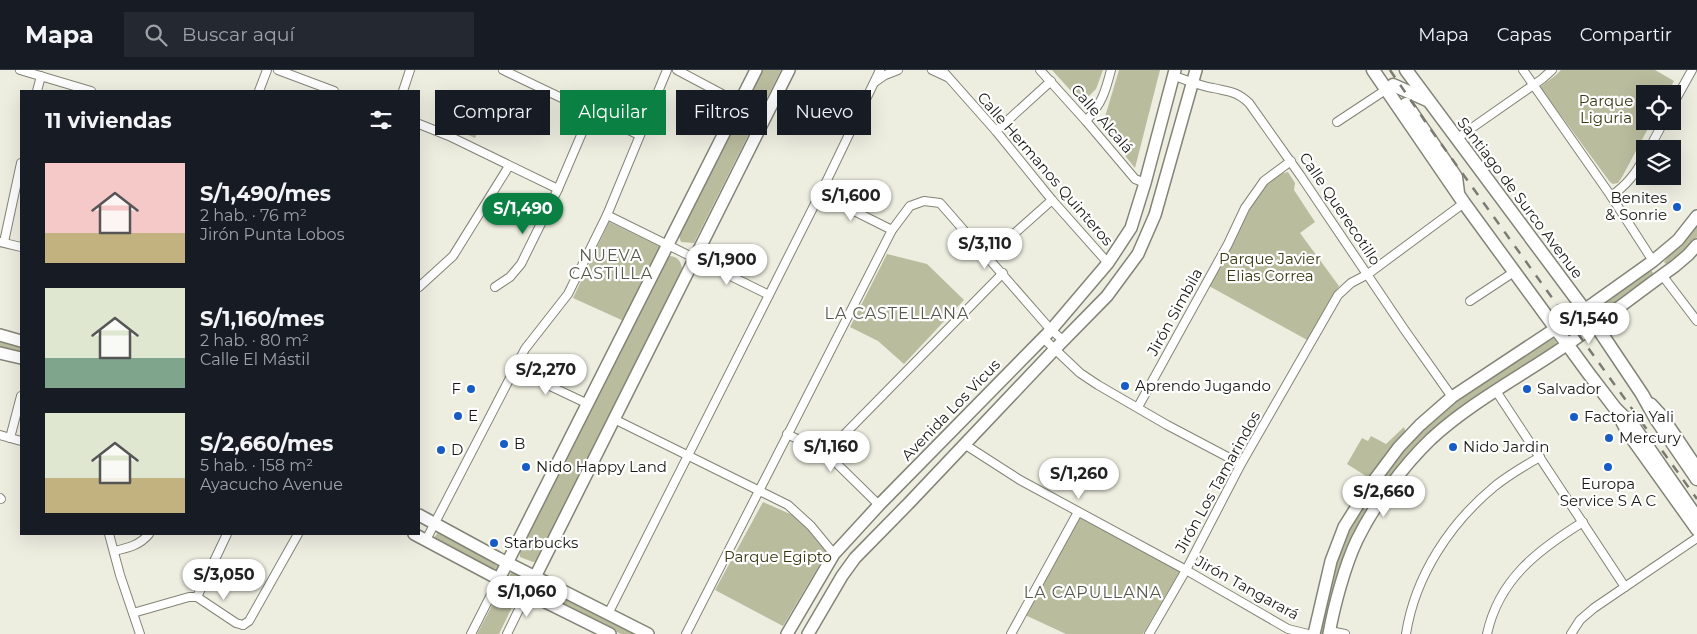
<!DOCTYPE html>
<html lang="es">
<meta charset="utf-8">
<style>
:root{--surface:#171b24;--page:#242831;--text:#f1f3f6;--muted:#9ea1a6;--line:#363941;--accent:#0b8043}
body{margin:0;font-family:Montserrat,sans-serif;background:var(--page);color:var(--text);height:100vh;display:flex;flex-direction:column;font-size:19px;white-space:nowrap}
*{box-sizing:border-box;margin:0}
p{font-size:16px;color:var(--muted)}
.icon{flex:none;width:28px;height:28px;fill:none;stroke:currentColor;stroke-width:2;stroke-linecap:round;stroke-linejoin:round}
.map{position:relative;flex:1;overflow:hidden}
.details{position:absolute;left:20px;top:20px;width:400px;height:445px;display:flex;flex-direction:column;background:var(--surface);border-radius:0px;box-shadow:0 5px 20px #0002}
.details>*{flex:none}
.hud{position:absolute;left:435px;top:20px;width:475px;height:45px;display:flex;gap:10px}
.buttons{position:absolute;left:1636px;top:15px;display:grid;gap:10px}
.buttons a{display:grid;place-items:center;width:45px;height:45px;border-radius:0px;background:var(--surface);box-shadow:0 5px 20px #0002;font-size:25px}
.price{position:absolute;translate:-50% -42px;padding:0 11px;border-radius:18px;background:#fff;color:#222;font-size:16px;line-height:32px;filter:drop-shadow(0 1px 2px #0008)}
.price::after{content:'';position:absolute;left:50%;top:30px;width:15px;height:11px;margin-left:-8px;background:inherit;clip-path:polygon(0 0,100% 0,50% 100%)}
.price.active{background:var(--accent);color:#fff}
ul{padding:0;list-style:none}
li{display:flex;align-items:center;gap:15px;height:125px;padding:0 25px}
li span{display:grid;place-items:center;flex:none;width:140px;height:100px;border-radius:0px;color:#555}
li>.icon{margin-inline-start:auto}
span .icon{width:60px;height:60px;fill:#fffc;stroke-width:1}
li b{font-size:21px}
h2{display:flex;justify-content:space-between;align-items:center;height:60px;padding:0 25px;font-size:21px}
.pill{padding:0 18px;border-radius:0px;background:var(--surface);box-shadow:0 5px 20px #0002;font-size:18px;line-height:45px}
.pill.active{background:var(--accent);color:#fff}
header{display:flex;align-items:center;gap:30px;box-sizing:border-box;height:70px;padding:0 25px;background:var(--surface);border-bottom:1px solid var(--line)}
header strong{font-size:24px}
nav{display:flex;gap:28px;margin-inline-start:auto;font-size:18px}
.search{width:350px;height:45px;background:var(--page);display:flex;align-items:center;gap:12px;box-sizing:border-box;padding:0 18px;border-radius:0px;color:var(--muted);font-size:19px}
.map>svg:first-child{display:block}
</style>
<header>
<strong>Mapa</strong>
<div class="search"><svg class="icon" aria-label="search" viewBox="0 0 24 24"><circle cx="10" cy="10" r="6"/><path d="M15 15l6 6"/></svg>Buscar aquí</div>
<nav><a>Mapa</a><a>Capas</a><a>Compartir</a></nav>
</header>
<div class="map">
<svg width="1697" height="564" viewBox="0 0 1697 564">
<rect width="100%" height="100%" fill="#edeee0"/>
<g fill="#babc9e">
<polygon points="759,0 781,0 694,173 681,172 678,163"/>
<polygon points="1052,0 1103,0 1096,19 1082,33"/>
<polygon points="1119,0 1160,0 1135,98 1102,57"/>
<polygon points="1561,0 1655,0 1674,11 1667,24 1645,24 1645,51 1652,51 1622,107 1618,113 1613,114 1610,112 1540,17 1556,5"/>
<polygon points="456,23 489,39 475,68 441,53"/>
<path d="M1288 102 1295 113 1294 120 1315 152 1300 163 1339 216 1309 271 1209 216C1218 200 1228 184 1236 168 1246 148 1262 106 1288 102Z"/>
<polygon points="609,152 661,177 626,252 573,228"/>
<polygon points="1697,152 1697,167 1689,179 1668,196 1664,192"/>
<polygon points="887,184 927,194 964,230 904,294 878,271 850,257"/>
<path d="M670 186C678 187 681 191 682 199L538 491 533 492 520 487 519 479 665 188Z"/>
<polygon points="1650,199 1654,204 1605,242 1601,237"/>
<polygon points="1552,266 1557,274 1459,343 1383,421 1373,415 1402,379 1455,330"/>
<polygon points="0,270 21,275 21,285 0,280"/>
<polygon points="1404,357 1406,363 1369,408 1347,394 1362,368 1368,371 1371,366 1386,374"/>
<polygon points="763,432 797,447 827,482 783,556 715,520"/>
<polygon points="1362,438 1369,440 1328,564 1317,564 1335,485 1350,454"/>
<polygon points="1079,447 1180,501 1143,564 1066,564 1025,545"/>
<polygon points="438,462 500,495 496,502 434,468"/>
<polygon points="513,502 524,507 524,513 520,514 510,509 510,504"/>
<polygon points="542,517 636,564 621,564 539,523"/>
<polygon points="503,521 509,521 516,529 499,564 477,564 497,526"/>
</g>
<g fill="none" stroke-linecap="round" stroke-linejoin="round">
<defs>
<g id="street">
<polyline points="20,0 91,21"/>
<polyline points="278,0 334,21"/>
<polyline points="503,0 639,65"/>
<polyline points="677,0 739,33"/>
<polyline points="932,0 947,7"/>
<polyline points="942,0 996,61 1052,130 1108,193"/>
<polyline points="1040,0 1086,51 1135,109 1145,113"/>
<polyline points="1523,0 1611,126 1653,191"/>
<path d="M1174 6C1187 10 1200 16 1213 18 1230 22 1236 21 1249 33L1300 105 1404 259 1452 327"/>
<polyline points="875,12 885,5 898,0"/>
<polyline points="37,21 41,6"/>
<polyline points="259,21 267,0"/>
<polyline points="403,21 410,0"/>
<polyline points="1672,36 1692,0"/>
<path d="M1086 51C1102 33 1105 23 1111 0"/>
<polyline points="1337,52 1387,19"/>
<polyline points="419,54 449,66 558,119"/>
<polyline points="996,61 1051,11"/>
<polyline points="1456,69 1542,9 1552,0"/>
<polyline points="1649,79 1664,51"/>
<polyline points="820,124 892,160"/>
<path d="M1611 126C1627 115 1636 103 1645 86"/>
<polyline points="607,145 769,225"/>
<polyline points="0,172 21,177"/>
<polyline points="4,172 21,93"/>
<polyline points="988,187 1052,130"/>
<polyline points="1662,205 1697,251"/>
<polyline points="419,217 453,186 509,96"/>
<polyline points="495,217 510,207 521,194 558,119 591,42"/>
<polyline points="1470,231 1514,202"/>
<polyline points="1043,268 1080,303 1098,315 1167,355 1241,394"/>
<polyline points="514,299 588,334"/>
<polyline points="1496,321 1625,517"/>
<polyline points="1138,337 1228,174 1245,138 1264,111 1291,91"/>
<polyline points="614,349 788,435 811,456 834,484"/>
<polyline points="787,364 826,383 879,435"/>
<polyline points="0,365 21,371"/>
<polyline points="10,368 21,326"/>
<polyline points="964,374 1020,410 1186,500 1288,559 1308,564"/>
<polyline points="826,383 1003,203"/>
<polyline points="0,428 1,429"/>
<polyline points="109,464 120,505 140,564"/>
<polyline points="426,470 525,279 568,224 607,145 667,0"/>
<path d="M114 481C128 478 140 475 149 464"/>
<polyline points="197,527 227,464"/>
<polyline points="197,527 236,553 243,555"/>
<polyline points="133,543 189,527 197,527"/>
<polyline points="608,544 828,108 880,0"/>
<polyline points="243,555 249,551 298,464"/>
<polyline points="1330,561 1345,564"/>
<polyline points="471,564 499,509"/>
<polyline points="507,564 527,523"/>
<polyline points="686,564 892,160 910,136 924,131 940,133 1051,260 1063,270"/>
<polyline points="1011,564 1078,442"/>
<polyline points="1149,564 1186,500 1241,394 1338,225 1351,213 1368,204 1464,133"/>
<path d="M1406 564C1415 506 1450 453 1495 416 1509 405 1524 396 1540 387"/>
<path d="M1487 564C1499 509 1538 480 1583 452"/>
<polyline points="1571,564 1580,550 1594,538 1697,468"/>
</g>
<g id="secondary">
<polyline points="0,265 21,271"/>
<polyline points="0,283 21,288"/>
<polyline points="1651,334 1662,346 1697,398"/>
<polyline points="1618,344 1627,362 1697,460"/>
<polyline points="419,445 498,488 648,564"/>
<polyline points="414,464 491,505 610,564"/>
<polyline points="499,509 756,0"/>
<polyline points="527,523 789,0"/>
<polyline points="787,564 834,484 879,435 1051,260 1108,193 1131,158 1145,113 1175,0"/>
<polyline points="808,564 842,506 855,488 909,433 1055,279 1107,226 1138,184 1155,145 1196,0"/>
<polyline points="1314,564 1331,491 1344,457 1369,417 1399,377 1420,355 1452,327 1594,233 1653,191 1678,170 1697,146"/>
<path d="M1329 564C1334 536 1345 495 1357 470 1374 435 1403 396 1431 369 1469 334 1516 309 1559 280 1598 254 1636 224 1675 196L1688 185 1697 175"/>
</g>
<g id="primary">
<polyline points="1373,0 1464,133 1589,304 1615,338 1634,357 1697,448"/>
<polyline points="1406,0 1595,254 1642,324 1656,349 1697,409"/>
<polyline points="1393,15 1427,30"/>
<polyline points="1406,34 1456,107 1458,123"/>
</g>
</defs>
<use href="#street" stroke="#838477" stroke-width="10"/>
<use href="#secondary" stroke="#838477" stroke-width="14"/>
<use href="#primary" stroke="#838477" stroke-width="15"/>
<use href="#street" stroke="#fff" stroke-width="8"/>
<use href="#secondary" stroke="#fff" stroke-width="11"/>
<use href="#primary" stroke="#fff" stroke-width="12"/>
<polyline stroke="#7b7b72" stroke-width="2.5" stroke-dasharray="9 9" stroke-linecap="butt" points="1390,0 1429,57 1697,429"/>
</g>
<g fill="#175bc6" stroke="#fff" stroke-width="2">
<circle cx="1677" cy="137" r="5"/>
<circle cx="1125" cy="316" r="5"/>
<circle cx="471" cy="319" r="5"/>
<circle cx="1527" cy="319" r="5"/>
<circle cx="458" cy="346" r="5"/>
<circle cx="1574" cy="347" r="5"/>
<circle cx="1609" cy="368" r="5"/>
<circle cx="504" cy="374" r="5"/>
<circle cx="1453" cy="377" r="5"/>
<circle cx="441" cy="380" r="5"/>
<circle cx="526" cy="397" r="5"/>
<circle cx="1608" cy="397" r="5"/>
<circle cx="494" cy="473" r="5"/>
</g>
<g text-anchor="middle" stroke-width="4.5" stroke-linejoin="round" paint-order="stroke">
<g font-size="15" fill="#393a12" stroke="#fff">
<text x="1606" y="36">Parque<tspan x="1606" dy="17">Liguria</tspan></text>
<text x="1270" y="194">Parque Javier<tspan x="1270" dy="17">Elias Correa</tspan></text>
<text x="778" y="492">Parque Egipto</text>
</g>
<g font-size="15" fill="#191914" stroke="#fff">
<text transform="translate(1102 49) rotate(49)" y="5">Calle Alcalá</text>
<text transform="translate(1045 99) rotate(49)" y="5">Calle Hermanos Quinteros</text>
<text transform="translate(1520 128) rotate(53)" y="5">Santiago de Surco Avenue</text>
<text transform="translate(1340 139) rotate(56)" y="5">Calle Querecotillo</text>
<text transform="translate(1175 242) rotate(-61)" y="5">Jirón Simbila</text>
<text transform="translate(951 340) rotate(-46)" y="5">Avenida Los Vicus</text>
<text transform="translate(1218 412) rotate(-61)" y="5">Jirón Los Tamarindos</text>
<text transform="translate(1247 518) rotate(29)" y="5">Jirón Tangarará</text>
</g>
<g font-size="15" fill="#191914" stroke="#fff" text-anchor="start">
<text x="1667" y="133" text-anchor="end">Benites<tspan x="1667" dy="17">&amp; Sonrie</tspan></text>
<text x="1135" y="321">Aprendo Jugando</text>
<text x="461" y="324" text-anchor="end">F</text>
<text x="1537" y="324">Salvador</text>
<text x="468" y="351">E</text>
<text x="1584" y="352">Factoria Yali</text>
<text x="1619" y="373">Mercury</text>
<text x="514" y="379">B</text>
<text x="1463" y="382">Nido Jardin</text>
<text x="451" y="385">D</text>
<text x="536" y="402">Nido Happy Land</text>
<text x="1608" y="419" text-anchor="middle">Europa<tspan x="1608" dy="17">Service S A C</tspan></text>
<text x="504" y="478">Starbucks</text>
</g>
<g font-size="16" letter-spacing="1" fill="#58594d" stroke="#fff">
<text x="611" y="191">NUEVA<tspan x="611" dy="18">CASTILLA</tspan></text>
<text x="897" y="249">LA CASTELLANA</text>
<text x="1093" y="528">LA CAPULLANA</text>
</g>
</g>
</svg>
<div class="buttons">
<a><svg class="icon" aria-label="locate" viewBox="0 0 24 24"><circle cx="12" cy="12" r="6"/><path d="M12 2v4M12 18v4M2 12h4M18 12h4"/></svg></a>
<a><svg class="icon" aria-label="layers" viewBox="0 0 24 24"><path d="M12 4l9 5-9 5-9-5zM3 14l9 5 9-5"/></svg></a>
</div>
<b class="price" style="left:851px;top:152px">S/1,600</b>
<b class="price active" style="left:523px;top:165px">S/1,490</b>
<b class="price" style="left:985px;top:200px">S/3,110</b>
<b class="price" style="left:727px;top:216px">S/1,900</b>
<b class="price" style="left:1589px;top:275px">S/1,540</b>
<b class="price" style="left:546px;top:326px">S/2,270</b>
<b class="price" style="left:831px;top:403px">S/1,160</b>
<b class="price" style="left:1079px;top:430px">S/1,260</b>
<b class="price" style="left:1384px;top:448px">S/2,660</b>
<b class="price" style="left:224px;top:531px">S/3,050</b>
<b class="price" style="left:527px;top:548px">S/1,060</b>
<div class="hud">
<a class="pill">Comprar</a>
<a class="pill active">Alquilar</a>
<a class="pill">Filtros</a>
<a class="pill">Nuevo</a>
</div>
<section class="details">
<h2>11 viviendas<svg class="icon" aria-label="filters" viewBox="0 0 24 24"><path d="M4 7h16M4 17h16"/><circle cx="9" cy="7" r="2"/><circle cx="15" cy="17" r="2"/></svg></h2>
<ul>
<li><span style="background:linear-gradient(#f6c9c9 70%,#c2b280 0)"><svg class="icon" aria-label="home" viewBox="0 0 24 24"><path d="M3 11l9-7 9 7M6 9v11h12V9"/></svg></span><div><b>S/1,490/mes</b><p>2 hab. · 76 m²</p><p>Jirón Punta Lobos</p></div></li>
<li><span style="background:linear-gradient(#dfe7d0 70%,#7fa58c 0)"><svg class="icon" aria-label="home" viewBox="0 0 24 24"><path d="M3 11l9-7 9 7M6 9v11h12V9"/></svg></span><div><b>S/1,160/mes</b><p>2 hab. · 80 m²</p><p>Calle El Mástil</p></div></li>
<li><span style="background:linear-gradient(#dfe7d0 65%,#c2b280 0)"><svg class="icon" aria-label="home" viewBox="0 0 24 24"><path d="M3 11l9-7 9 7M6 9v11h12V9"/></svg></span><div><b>S/2,660/mes</b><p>5 hab. · 158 m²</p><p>Ayacucho Avenue</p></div></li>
</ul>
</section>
</div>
